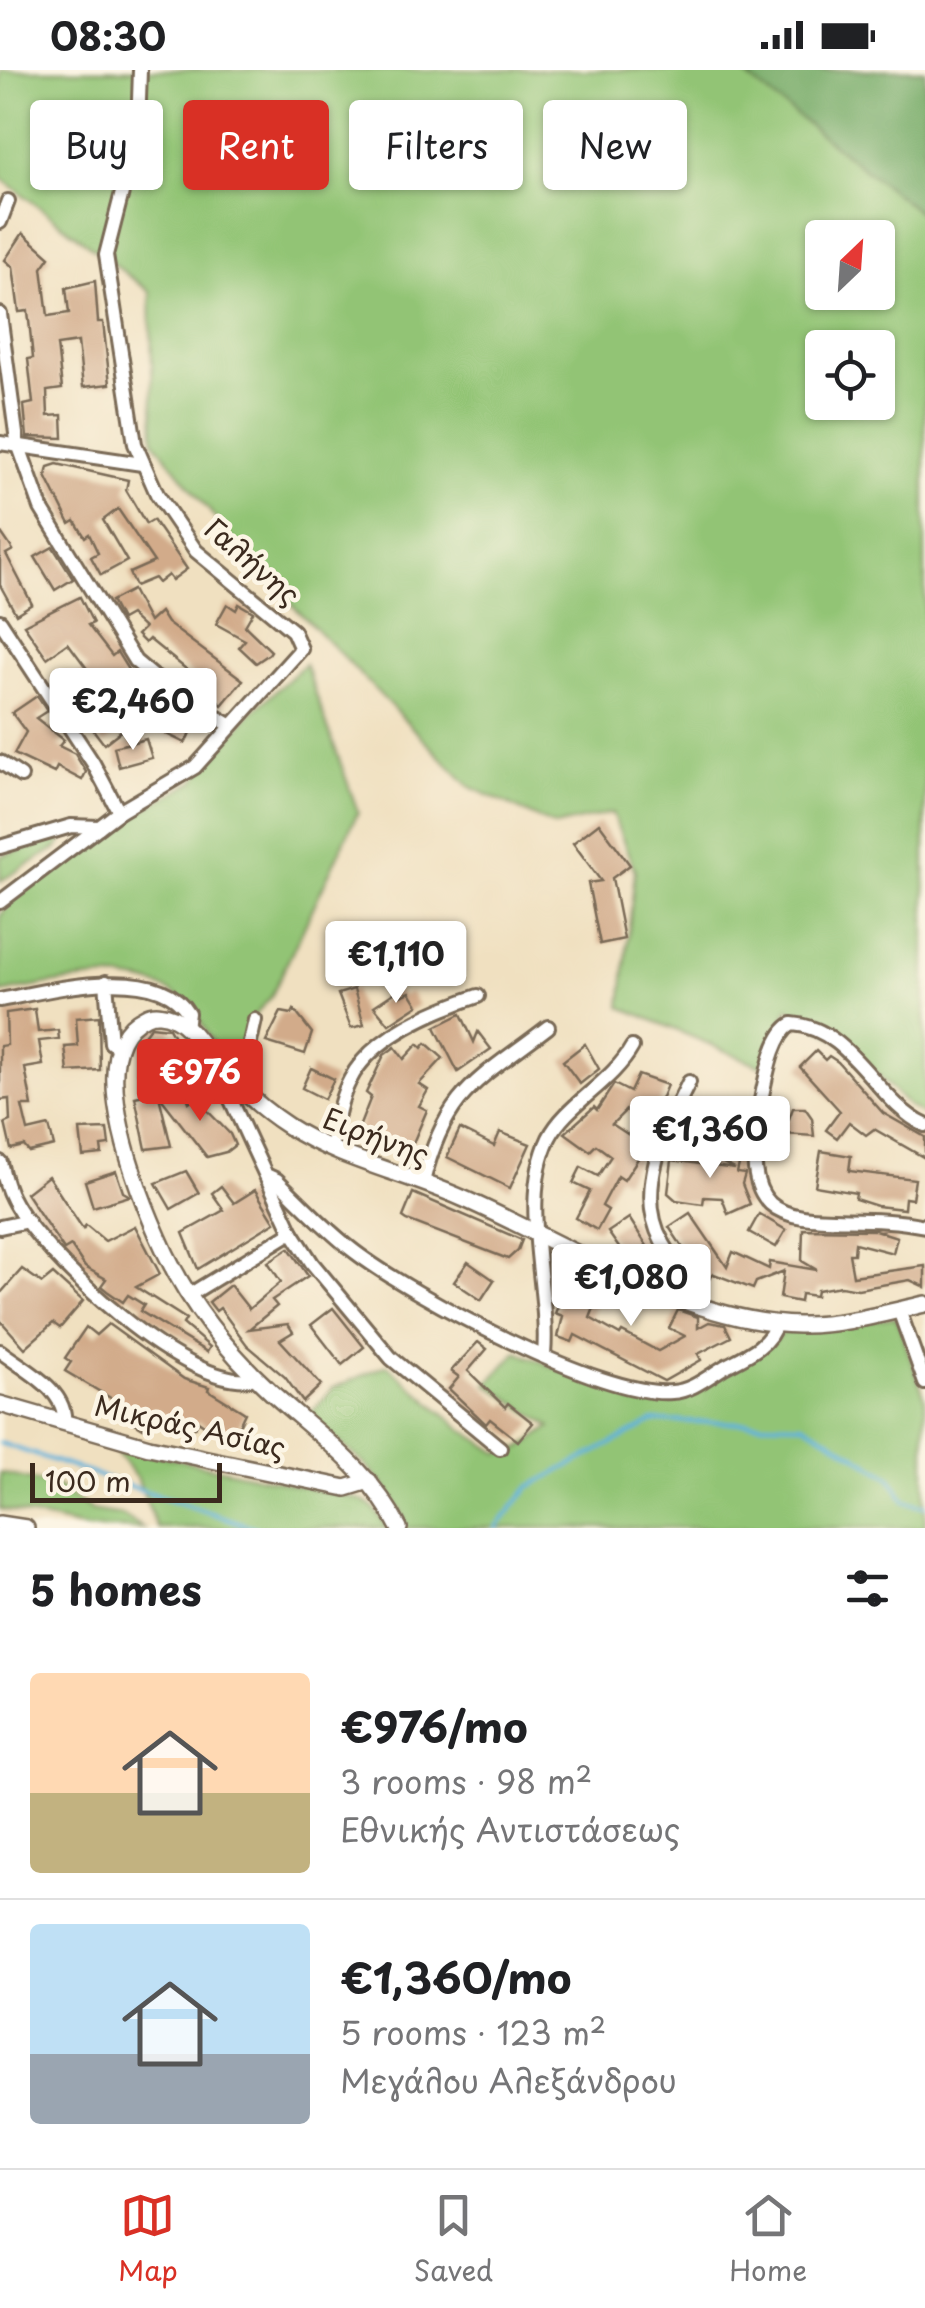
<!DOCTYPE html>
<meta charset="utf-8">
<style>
:root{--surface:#fff;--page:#f6f6f6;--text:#202124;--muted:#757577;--line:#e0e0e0;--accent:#d93025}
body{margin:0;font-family:"Playpen Sans",sans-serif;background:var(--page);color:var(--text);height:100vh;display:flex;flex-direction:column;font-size:38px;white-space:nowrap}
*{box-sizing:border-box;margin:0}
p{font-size:32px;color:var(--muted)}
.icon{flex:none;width:55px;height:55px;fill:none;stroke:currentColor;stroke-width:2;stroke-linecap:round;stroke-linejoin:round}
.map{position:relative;height:1458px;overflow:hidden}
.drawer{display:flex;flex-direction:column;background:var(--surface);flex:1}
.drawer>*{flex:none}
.hud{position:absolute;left:30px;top:30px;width:865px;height:90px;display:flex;gap:20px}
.needle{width:65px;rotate:25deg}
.controls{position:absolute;left:805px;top:150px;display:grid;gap:20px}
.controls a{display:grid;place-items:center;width:90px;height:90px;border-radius:10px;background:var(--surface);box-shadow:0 2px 8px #0004;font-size:50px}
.scale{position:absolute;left:30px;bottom:25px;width:192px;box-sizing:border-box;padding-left:10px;border:5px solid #3b2a1e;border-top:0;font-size:28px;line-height:35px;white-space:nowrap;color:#3b2a1e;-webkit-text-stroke:8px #fcf5e5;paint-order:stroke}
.price{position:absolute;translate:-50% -85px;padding:0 22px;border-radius:10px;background:#fff;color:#222;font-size:32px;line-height:65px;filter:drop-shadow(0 2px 5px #0008)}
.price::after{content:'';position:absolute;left:50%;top:60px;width:30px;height:22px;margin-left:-15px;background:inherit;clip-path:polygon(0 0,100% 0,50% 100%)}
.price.current{background:var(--accent);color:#fff}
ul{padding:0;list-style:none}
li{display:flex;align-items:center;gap:30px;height:250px;padding:0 30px}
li+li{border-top:2px solid var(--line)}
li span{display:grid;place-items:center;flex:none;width:280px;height:200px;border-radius:10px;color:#555}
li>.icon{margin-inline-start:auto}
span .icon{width:120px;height:120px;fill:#fffc;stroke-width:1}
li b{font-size:42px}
h2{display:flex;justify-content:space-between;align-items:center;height:120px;padding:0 30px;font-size:42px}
.pill{padding:0 35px;border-radius:10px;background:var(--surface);box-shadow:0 2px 8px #0004;font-size:35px;line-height:90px}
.pill.current{background:var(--accent);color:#fff}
.status{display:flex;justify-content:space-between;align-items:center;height:70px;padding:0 50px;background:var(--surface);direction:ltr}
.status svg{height:28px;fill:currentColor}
.dock{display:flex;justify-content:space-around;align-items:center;height:140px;border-top:2px solid var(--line);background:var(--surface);font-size:28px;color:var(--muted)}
.dock a{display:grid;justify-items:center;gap:5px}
.dock .current{color:var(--accent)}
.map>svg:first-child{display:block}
</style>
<div class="status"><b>08:30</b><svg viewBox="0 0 49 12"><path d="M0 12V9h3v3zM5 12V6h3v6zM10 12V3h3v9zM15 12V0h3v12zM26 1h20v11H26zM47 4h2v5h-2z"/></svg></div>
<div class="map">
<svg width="925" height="1458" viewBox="0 0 925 1458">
<rect width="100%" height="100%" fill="#fcf5e5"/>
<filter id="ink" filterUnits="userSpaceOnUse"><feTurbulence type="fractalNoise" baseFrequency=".01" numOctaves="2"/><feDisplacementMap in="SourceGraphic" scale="20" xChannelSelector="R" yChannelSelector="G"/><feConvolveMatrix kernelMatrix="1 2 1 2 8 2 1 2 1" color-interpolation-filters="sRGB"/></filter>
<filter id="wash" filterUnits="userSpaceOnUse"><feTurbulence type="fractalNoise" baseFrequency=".0048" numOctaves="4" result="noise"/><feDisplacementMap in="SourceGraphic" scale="40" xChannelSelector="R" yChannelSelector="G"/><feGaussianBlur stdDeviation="2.25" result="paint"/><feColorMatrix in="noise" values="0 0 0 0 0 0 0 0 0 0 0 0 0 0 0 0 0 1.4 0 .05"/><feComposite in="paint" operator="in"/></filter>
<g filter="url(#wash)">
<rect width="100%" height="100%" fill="#f0e0c0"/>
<g fill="#92c475" stroke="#66774a" stroke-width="2.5" fill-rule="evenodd">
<path d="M0 0H925V1046L908 1036 854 980 788 938 766 998 621 937 635 801 612 743 555 756 470 717 247 488 154 371 150 222 0 107ZM822 168H878V222H822ZM822 278H878V332H822Z"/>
<path d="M305 594 358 742 271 927 253 947 246 977 230 998C213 979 204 951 187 934 142 890 54 914 0 923V846L11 831 104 762 194 711 248 646Z"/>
<polygon points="57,769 62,771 57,778 0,811 0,786"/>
<path d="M896 1247 925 1328V1458H407C393 1410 344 1377 308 1346L333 1318 387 1295 462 1359 500 1384 507 1373 518 1380 551 1357 487 1314 517 1282 615 1321 668 1329 688 1324 765 1278 785 1261Z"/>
<polygon points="111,1375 359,1429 374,1438 388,1458 157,1458 138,1410"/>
<polygon points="0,1403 55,1415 92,1440 122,1445 143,1458 88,1458 0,1439"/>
</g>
<polygon fill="#75aa66" stroke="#586a42" stroke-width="2.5" points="739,0 925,0 925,147"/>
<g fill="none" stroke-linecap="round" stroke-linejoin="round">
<g stroke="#60b3db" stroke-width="4">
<polyline points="0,1373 256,1458"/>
<polyline points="496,1458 529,1417 654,1351 805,1354 890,1407 905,1431 925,1436"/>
</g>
</g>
<g id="blocks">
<g fill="#d2ab8a">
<polygon points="23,163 50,187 42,198 48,246 69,243 66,218 95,211 98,252 103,252 110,314 83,317 78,272 57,275 62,319 47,321 48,346 62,345 63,368 27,367 24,335 33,333 28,289 33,288 28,241 19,242 13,197 5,190"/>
<polygon points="57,394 128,410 126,420 146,454 153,450 187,499 172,510 168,505 158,513 154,508 135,516 129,503 154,492 118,439 103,450 127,491 101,505 91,487 98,483 89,464 85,467 75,451 70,454 46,406 48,397"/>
<polygon points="0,461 13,480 6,484 32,534 16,544 0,515"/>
<polygon points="53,477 73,509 55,520 35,487"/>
<polygon points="132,520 149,552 160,542 167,553 243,610 222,635 199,616 202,612 149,569 145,573 137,565 144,558 130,545 121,550 111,531"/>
<polygon points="80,527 93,553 88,555 112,586 117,582 130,603 102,625 127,656 104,674 82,645 95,635 77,607 88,600 68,573 47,588 24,555"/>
<polygon points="227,534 236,540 239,534 253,542 245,556 271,581 269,584 256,593 239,577 245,570 216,554"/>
<polygon points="37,626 47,641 36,648 64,670 59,676 75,684 86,702 82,710 57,697 54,703 14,684 26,662 12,643"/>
<polygon points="165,635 196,651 185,673 154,658"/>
<polygon points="146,669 152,688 119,697 114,677"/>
<polygon points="599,753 630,795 612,808 624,869 600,874 588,813 601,811 573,773"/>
<polygon points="354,919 364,955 351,958 338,924"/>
<polygon points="397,921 401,926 410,922 418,935 389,954 374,936"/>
<polygon points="35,939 38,962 58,960 59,969 39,971 43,995 25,998 32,1036 22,1036 28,1061 49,1056 54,1076 29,1082 24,1076 11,1079 5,1053 10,1051 9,1029 0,1030 0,976 7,975 6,943"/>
<polygon points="294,940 312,963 305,984 266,972 281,942 292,944"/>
<polygon points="461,944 474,972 478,962 491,979 458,1002 435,957"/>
<polygon points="99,946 100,1000 68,1002 65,977 78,976 76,948"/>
<polygon points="151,956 169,958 173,965 173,997 169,997 167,1006 138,1003 142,968"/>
<polygon points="426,973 443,988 419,1014 428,1020 419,1036 427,1040 410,1080 402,1076 400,1080 358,1060 371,1027 366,1023 384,985 395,977 404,989 418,974 422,978"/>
<polygon points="585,974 599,999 580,1014 563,991"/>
<polygon points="816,981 825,990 829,986 838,992 883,1043 925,1067 925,1088 874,1059 866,1065 849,1052 837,1068 826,1060 840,1041 800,997"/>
<polygon points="311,998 334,1009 324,1029 302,1018"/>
<polygon points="638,1005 667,1015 652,1051 626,1040 612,1054 646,1076 624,1110 618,1106 602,1136 608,1140 597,1160 576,1148 590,1121 573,1113 581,1097 598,1106 611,1086 596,1075 590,1081 565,1063 594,1037 597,1040 614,1014 630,1022"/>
<polygon points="184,1019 189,1032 195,1028 230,1064 235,1075 226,1082 207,1087 161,1028"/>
<polygon points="158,1022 171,1076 146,1079 135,1027"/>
<polygon points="793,1038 805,1038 812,1048 814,1066 769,1063 770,1047 789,1049"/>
<polygon points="107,1059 109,1075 101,1076 102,1084 83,1086 80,1060"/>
<polygon points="460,1059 494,1076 500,1062 530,1074 510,1118 447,1087"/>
<polygon points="725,1073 743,1077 737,1103 745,1104 742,1114 750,1134 728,1144 722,1128 704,1127 703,1134 676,1130 668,1123 672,1090 735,1099 721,1092"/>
<polygon points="821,1081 851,1086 849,1101 915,1109 912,1129 905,1128 904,1139 877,1136 855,1129 856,1123 815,1116"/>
<polygon points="116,1101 123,1122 130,1126 93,1137 85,1111"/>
<polygon points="186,1101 199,1123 171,1139 156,1113"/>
<polygon points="48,1106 83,1159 86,1155 105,1171 135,1156 160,1204 136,1217 186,1249 183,1254 210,1277 207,1282 140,1241 144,1235 128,1225 123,1232 107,1221 101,1216 106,1209 85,1197 71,1176 64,1180 26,1123"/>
<polygon points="221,1116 234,1133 255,1120 275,1152 198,1199 183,1163 224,1140 212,1123"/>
<polygon points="413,1123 522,1170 518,1180 508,1189 407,1150 403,1147"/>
<polygon points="690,1143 727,1197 733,1182 769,1199 770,1192 817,1200 802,1191 803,1159 875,1160 897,1167 893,1183 855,1173 854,1184 849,1184 853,1206 925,1196 925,1217 910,1210 858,1219 841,1216 817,1220 816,1226 801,1224 800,1232 780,1228 784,1201 756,1212 753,1219 714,1204 706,1212 669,1157"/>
<polygon points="759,1144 786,1160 776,1177 749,1162"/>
<polygon points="629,1148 647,1176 627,1189 608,1162"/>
<polygon points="289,1178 308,1206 272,1230 277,1236 249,1259 288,1254 293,1262 280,1270 321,1315 303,1332 285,1307 247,1275 220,1238 216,1241 209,1232 230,1215 249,1239 281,1212 268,1192"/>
<polygon points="567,1191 605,1210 590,1248 620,1265 622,1262 658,1281 685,1266 669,1258 678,1240 698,1247 698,1258 709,1252 725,1255 731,1267 698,1284 701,1290 664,1311 575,1265 572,1272 558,1267 563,1246 555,1243 564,1223 557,1220"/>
<polygon points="468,1192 494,1210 481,1230 454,1212"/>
<polygon points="22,1199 42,1213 53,1204 83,1231 60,1258 53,1253 25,1278 0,1250 0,1224"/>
<polygon points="333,1238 364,1277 342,1295 311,1255"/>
<polygon points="108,1254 184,1309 209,1317 208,1320 245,1343 233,1368 229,1372 198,1351 195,1358 152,1338 143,1358 115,1341 119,1333 65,1301 71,1292 65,1288 86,1257 96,1265"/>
<polygon points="478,1272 487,1279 468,1301 505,1337 508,1333 533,1353 518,1371 490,1349 486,1354 449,1319 459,1307 451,1301"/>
</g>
</g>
</g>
<g filter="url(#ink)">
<use href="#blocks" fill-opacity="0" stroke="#7a6a57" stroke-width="2.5"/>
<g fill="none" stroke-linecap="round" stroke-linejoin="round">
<defs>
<g id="minor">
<polyline points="0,152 8,131"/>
<polyline points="0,244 17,371 41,438 135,591 166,617 230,655"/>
<polyline points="0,373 142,394"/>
<polyline points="0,551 93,693 119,742"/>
<polyline points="0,692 21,706"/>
<polyline points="0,777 71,756 99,757"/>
<polyline points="0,832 119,742 195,697 301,579 293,561 196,481 157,424 135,374 106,185 138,60 140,0"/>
<polyline points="106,912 111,973 120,978"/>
<path d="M0 930C47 921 158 891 188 943L186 958"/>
<polyline points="255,950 247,986 223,1013 292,1162 312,1193 391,1288 500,1378"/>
<path d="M689 1012C666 1058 634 1120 662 1171 673 1192 692 1209 694 1234"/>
<path d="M925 1055C876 1032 852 958 792 954 772 965 766 1008 761 1030 728 1190 822 1134 925 1156"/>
<path d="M331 1077C336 1055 339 1030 350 1010 371 967 436 940 478 926"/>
<path d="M0 1092C3 1104 6 1117 12 1128 40 1185 190 1325 256 1308"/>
<path d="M266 1105 277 1110C302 1134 327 1161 355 1182 413 1226 602 1328 672 1322 692 1321 709 1306 726 1296 745 1286 770 1276 776 1253"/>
<path d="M423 1112C446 1020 478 1011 548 957"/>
<polyline points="0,1157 28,1151"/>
<polyline points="189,1225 292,1162"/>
<polyline points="899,1240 925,1313"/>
<path d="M0 1281C23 1299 68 1320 64 1353"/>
<path d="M544 1285C550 1216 518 1133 549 1068 566 1034 612 1013 632 977"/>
</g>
<g id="tertiary">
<polyline points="0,1334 149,1377 346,1418 369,1411"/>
<polyline points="0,1454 26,1458"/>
<path d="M399 1458C371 1400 317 1364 271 1322 229 1283 191 1236 166 1184 144 1137 76 980 145 947 153 942 165 944 174 948 193 958 205 982 220 997 240 1019 263 1040 288 1056 340 1090 406 1103 462 1128 566 1173 684 1252 799 1255 842 1256 884 1243 925 1234"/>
</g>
</defs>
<use href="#minor" stroke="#7a6a57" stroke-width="18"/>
<use href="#tertiary" stroke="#7a6a57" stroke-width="20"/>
<use href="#minor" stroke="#fff" stroke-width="12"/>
<use href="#tertiary" stroke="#fff" stroke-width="15"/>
</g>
</g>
<g text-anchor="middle" stroke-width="9" stroke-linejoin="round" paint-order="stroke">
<g font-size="28" fill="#3b2a1e" stroke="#fcf5e5">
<text transform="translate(252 492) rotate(41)" y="10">Γαλήνης</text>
<text transform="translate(376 1067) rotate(21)" y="10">Ειρήνης</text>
<text transform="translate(190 1357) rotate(13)" y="10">Μικράς Ασίας</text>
</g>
</g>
</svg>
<div class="controls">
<a><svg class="needle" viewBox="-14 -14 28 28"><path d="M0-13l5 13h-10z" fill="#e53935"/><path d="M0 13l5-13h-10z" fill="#757577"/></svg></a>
<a><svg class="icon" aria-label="locate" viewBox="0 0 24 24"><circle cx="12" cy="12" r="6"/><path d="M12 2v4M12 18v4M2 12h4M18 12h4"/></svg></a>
</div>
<div class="scale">100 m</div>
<b class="price" style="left:133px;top:683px">€2,460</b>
<b class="price" style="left:396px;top:936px">€1,110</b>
<b class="price current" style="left:200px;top:1054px">€976</b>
<b class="price" style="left:710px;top:1111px">€1,360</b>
<b class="price" style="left:631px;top:1259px">€1,080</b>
<div class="hud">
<a class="pill">Buy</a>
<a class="pill current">Rent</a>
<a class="pill">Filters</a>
<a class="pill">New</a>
</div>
</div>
<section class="drawer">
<h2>5 homes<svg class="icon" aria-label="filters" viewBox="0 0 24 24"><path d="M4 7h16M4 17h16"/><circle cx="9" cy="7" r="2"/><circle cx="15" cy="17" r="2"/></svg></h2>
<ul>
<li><span style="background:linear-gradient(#ffd9b3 60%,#c2b280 0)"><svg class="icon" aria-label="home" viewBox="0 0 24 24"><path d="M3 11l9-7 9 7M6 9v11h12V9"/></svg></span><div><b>€976/mo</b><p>3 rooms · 98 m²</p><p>Εθνικής Αντιστάσεως</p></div></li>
<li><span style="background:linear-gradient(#bfe0f5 65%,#9aa5b1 0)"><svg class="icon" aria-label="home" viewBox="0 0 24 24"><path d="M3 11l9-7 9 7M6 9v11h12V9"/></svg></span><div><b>€1,360/mo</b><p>5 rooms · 123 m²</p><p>Μεγάλου Αλεξάνδρου</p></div></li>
</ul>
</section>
<nav class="dock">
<a class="current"><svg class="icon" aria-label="map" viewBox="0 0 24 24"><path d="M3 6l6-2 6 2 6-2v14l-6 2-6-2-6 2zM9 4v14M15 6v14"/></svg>Map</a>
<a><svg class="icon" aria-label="saved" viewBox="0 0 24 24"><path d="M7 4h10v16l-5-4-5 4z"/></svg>Saved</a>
<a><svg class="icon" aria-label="home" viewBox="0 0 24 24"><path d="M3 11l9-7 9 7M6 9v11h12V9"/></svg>Home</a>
</nav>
